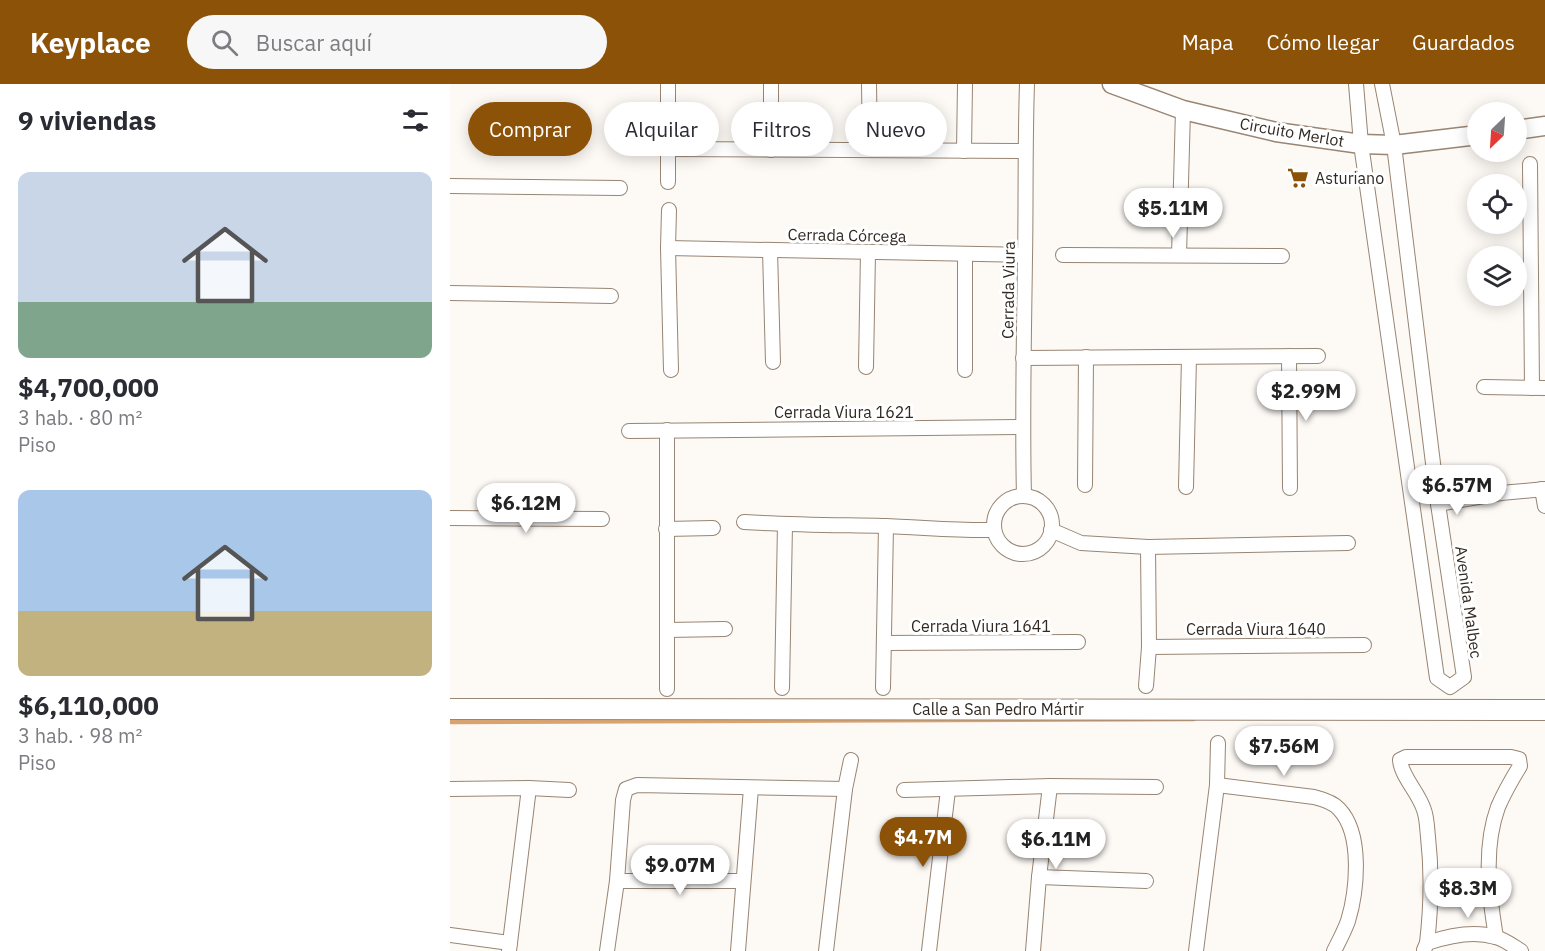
<!DOCTYPE html>
<html lang="es">
<meta charset="utf-8">
<style>
:root{--surface:#fff;--page:#f7f7f7;--text:#2b2b33;--muted:#7c7c81;--accent:#8b5208}
body{margin:0;font-family:"IBM Plex Sans",sans-serif;background:var(--page);color:var(--text);height:100vh;display:flex;flex-direction:column;font-size:22px;white-space:nowrap}
*{box-sizing:border-box;margin:0}
p{font-size:20px;color:var(--muted)}
.icon{flex:none;width:33px;height:33px;fill:none;stroke:currentColor;stroke-width:2;stroke-linecap:round;stroke-linejoin:round}
.map{position:relative;flex:1;overflow:hidden}
.sheet{display:flex;flex-direction:column;background:var(--surface);width:450px}
.sheet>*{flex:none}
.top-card{position:absolute;left:18px;top:18px;width:570px;height:54px;display:flex;gap:12px}
.needle{width:39px;rotate:205deg}
.tools{position:absolute;left:1017px;top:18px;display:grid;gap:12px}
.tools a{display:grid;place-items:center;width:60px;height:60px;border-radius:50%;background:var(--surface);box-shadow:0 3px 15px #0003;font-size:30px}
.price{position:absolute;translate:-50% -51px;padding:0 14px;border-radius:21px;background:#fff;color:#222;font-size:20px;line-height:39px;filter:drop-shadow(0 2px 3px #0008)}
.price::after{content:'';position:absolute;left:50%;top:36px;width:18px;height:14px;margin-left:-9px;background:inherit;clip-path:polygon(0 0,100% 0,50% 100%)}
.price.on{background:var(--accent);color:#fff}
ul{padding:0;list-style:none}
li{display:grid;align-content:center;gap:12px;height:318px;padding:0 18px}
li span{display:grid;place-items:center;height:186px;border-radius:12px;color:#555}
li>.icon{margin-inline-start:auto}
span .icon{width:108px;height:108px;fill:#fffc;stroke-width:1}
li b{font-size:26px}
h2{display:flex;justify-content:space-between;align-items:center;height:72px;padding:0 18px;font-size:26px}
.pill{padding:0 21px;border-radius:27px;background:var(--surface);box-shadow:0 3px 15px #0003;font-size:21px;line-height:54px}
.pill.on{background:var(--accent);color:#fff}
header{display:flex;align-items:center;gap:36px;box-sizing:border-box;height:84px;padding:0 30px;background:var(--accent);color:#fff}
header strong{font-size:28px}
nav{display:flex;gap:33px;margin-inline-start:auto;font-size:21px}
.search{width:420px;height:54px;background:var(--page);display:flex;align-items:center;gap:15px;box-sizing:border-box;padding:0 21px;border-radius:33px;color:var(--muted);font-size:22px}
main{display:flex;flex:1;min-height:0}
.map>svg:first-child{display:block}
</style>
<header>
<strong>Keyplace</strong>
<div class="search"><svg class="icon" aria-label="search" viewBox="0 0 24 24"><circle cx="10" cy="10" r="6"/><path d="M15 15l6 6"/></svg>Buscar aquí</div>
<nav><a>Mapa</a><a>Cómo llegar</a><a>Guardados</a></nav>
</header>
<main>
<section class="sheet">
<h2>9 viviendas<svg class="icon" aria-label="filters" viewBox="0 0 24 24"><path d="M4 7h16M4 17h16"/><circle cx="9" cy="7" r="2"/><circle cx="15" cy="17" r="2"/></svg></h2>
<ul>
<li><span style="background:linear-gradient(#c9d6e8 70%,#7fa58c 0)"><svg class="icon" aria-label="home" viewBox="0 0 24 24"><path d="M3 11l9-7 9 7M6 9v11h12V9"/></svg></span><div><b>$4,700,000</b><p>3 hab. · 80 m²</p><p>Piso</p></div></li>
<li><span style="background:linear-gradient(#a9c7e8 65%,#c2b280 0)"><svg class="icon" aria-label="home" viewBox="0 0 24 24"><path d="M3 11l9-7 9 7M6 9v11h12V9"/></svg></span><div><b>$6,110,000</b><p>3 hab. · 98 m²</p><p>Piso</p></div></li>
</ul>
</section>
<div class="map">
<svg width="1095" height="867" viewBox="0 0 1095 867">
<rect width="100%" height="100%" fill="#fdf9f5"/>
<g fill="none" stroke-linecap="round" stroke-linejoin="round">
<polyline stroke="#d9a370" stroke-width="4.5" points="0,638 744,635"/>
<defs>
<g id="minor">
<polyline points="218,0 218,98"/>
<polyline points="321,0 321,66"/>
<polyline points="419,0 420,66"/>
<polyline points="906,0 911,60 987,594 1000,603 1014,593 988,420 944,61 932,0"/>
<polyline points="218,65 575,67"/>
<polyline points="514,67 515,0"/>
<polyline points="1080,80 1082,304"/>
<polyline points="0,102 170,104"/>
<polyline points="219,126 218,164 221,286"/>
<polyline points="218,164 575,171"/>
<polyline points="320,166 323,278"/>
<polyline points="613,171 832,172"/>
<polyline points="729,171 733,26"/>
<polyline points="0,209 161,212"/>
<polyline points="839,272 840,404"/>
<polyline points="573,274 868,272"/>
<polyline points="416,283 418,168"/>
<polyline points="515,286 515,170"/>
<polyline points="1034,303 1095,304"/>
<polyline points="179,347 572,343"/>
<polyline points="635,401 636,273"/>
<polyline points="736,403 739,273"/>
<polyline points="1092,405 1095,422"/>
<path d="M574 412C572 333 574 253 575 174 576 116 575 58 577 0"/>
<circle cx="573" cy="441" r="29"/>
<polyline points="988,420 1051,409 1095,405"/>
<polyline points="0,434 152,435"/>
<path d="M294 438C341 441 387 441 433 442 470 443 507 447 544 446"/>
<polyline points="216,445 263,444"/>
<polyline points="601,446 631,459 698,463 898,459"/>
<polyline points="217,546 275,545"/>
<polyline points="434,559 628,558"/>
<polyline points="699,563 914,561"/>
<polyline points="696,602 699,563 698,463"/>
<polyline points="332,604 335,440"/>
<polyline points="433,604 436,442"/>
<polyline points="217,605 217,346"/>
<path d="M767 701 864 713C872 715 883 718 889 725 913 750 907 807 898 837 894 848 889 857 884 867"/>
<polyline points="0,705 79,704 119,706"/>
<polyline points="454,706 600,702 706,703"/>
<polyline points="589,793 696,797"/>
<polyline points="167,797 293,797"/>
<polyline points="0,851 60,859"/>
<path d="M977 859C981 824 982 788 978 753 977 744 977 734 974 726 969 709 951 692 950 676L956 673H1061L1069 675 1070 682C1062 695 1054 709 1048 723 1033 764 1039 811 1046 853"/>
<path d="M974 866 977 859C998 852 1023 846 1045 853 1054 855 1063 862 1071 867"/>
<polyline points="59,867 79,704"/>
<polyline points="157,867 167,797 173,716 176,705 187,701 395,705"/>
<polyline points="288,867 301,704"/>
<polyline points="376,867 395,705 401,676"/>
<polyline points="479,867 498,706"/>
<polyline points="583,867 589,793 600,702"/>
<polyline points="746,867 767,701 768,659"/>
</g>
<g id="tertiary">
<polyline points="662,0 733,26 826,48 911,60 944,61 1028,51"/>
<polyline points="1066,46 1095,42"/>
</g>
<polyline id="secondary" points="0,625 1095,626"/>
</defs>
<use href="#minor" stroke="#988573" stroke-width="16"/>
<use href="#tertiary" stroke="#988573" stroke-width="21"/>
<use href="#secondary" stroke="#988573" stroke-width="22"/>
<use href="#minor" stroke="#fff" stroke-width="14"/>
<use href="#tertiary" stroke="#fff" stroke-width="18"/>
<use href="#secondary" stroke="#fff" stroke-width="20"/>
</g>
<defs>
<symbol id="supermarket-bare" viewBox="-9 -9 18 18"><path d="M-6-5.5h2.5l.6 2H6L4.5 2H-2.5L-4.4-4H-6ZM-1.5 3.2a1.3 1.3 0 1 0 .1 0ZM3 3.2a1.3 1.3 0 1 0 .1 0Z" fill="#8b5208" stroke="#fff" stroke-width="2.5" paint-order="stroke"/></symbol>
</defs>
<g fill-rule="evenodd">
<use href="#supermarket-bare" x="833" y="79" width="30" height="30"/>
</g>
<g text-anchor="middle" stroke-width="6" stroke-linejoin="round" paint-order="stroke">
<g font-size="16" fill="#312922" stroke="#fff">
<text transform="translate(842 48) rotate(10)" y="6">Circuito Merlot</text>
<text transform="translate(397 151) rotate(1)" y="6">Cerrada Córcega</text>
<text transform="translate(558 206) rotate(-89)" y="6">Cerrada Viura</text>
<text x="394" y="334">Cerrada Viura 1621</text>
<text transform="translate(1019 518) rotate(82)" y="6">Avenida Malbec</text>
<text x="531" y="548">Cerrada Viura 1641</text>
<text x="806" y="551">Cerrada Viura 1640</text>
<text x="548" y="631">Calle a San Pedro Mártir</text>
</g>
<g font-size="16" fill="#312922" stroke="#fff" text-anchor="start">
<text x="865" y="100">Asturiano</text>
</g>
</g>
</svg>
<div class="tools">
<a><svg class="needle" viewBox="-14 -14 28 28"><path d="M0-13l5 13h-10z" fill="#e53935"/><path d="M0 13l5-13h-10z" fill="#7c7c81"/></svg></a>
<a><svg class="icon" aria-label="locate" viewBox="0 0 24 24"><circle cx="12" cy="12" r="6"/><path d="M12 2v4M12 18v4M2 12h4M18 12h4"/></svg></a>
<a><svg class="icon" aria-label="layers" viewBox="0 0 24 24"><path d="M12 4l9 5-9 5-9-5zM3 14l9 5 9-5"/></svg></a>
</div>
<b class="price" style="left:723px;top:155px">$5.11M</b>
<b class="price" style="left:856px;top:338px">$2.99M</b>
<b class="price" style="left:1007px;top:432px">$6.57M</b>
<b class="price" style="left:76px;top:450px">$6.12M</b>
<b class="price" style="left:834px;top:693px">$7.56M</b>
<b class="price on" style="left:473px;top:784px">$4.7M</b>
<b class="price" style="left:606px;top:786px">$6.11M</b>
<b class="price" style="left:230px;top:812px">$9.07M</b>
<b class="price" style="left:1018px;top:835px">$8.3M</b>
<div class="top-card">
<a class="pill on">Comprar</a>
<a class="pill">Alquilar</a>
<a class="pill">Filtros</a>
<a class="pill">Nuevo</a>
</div>
</div>
</main>
